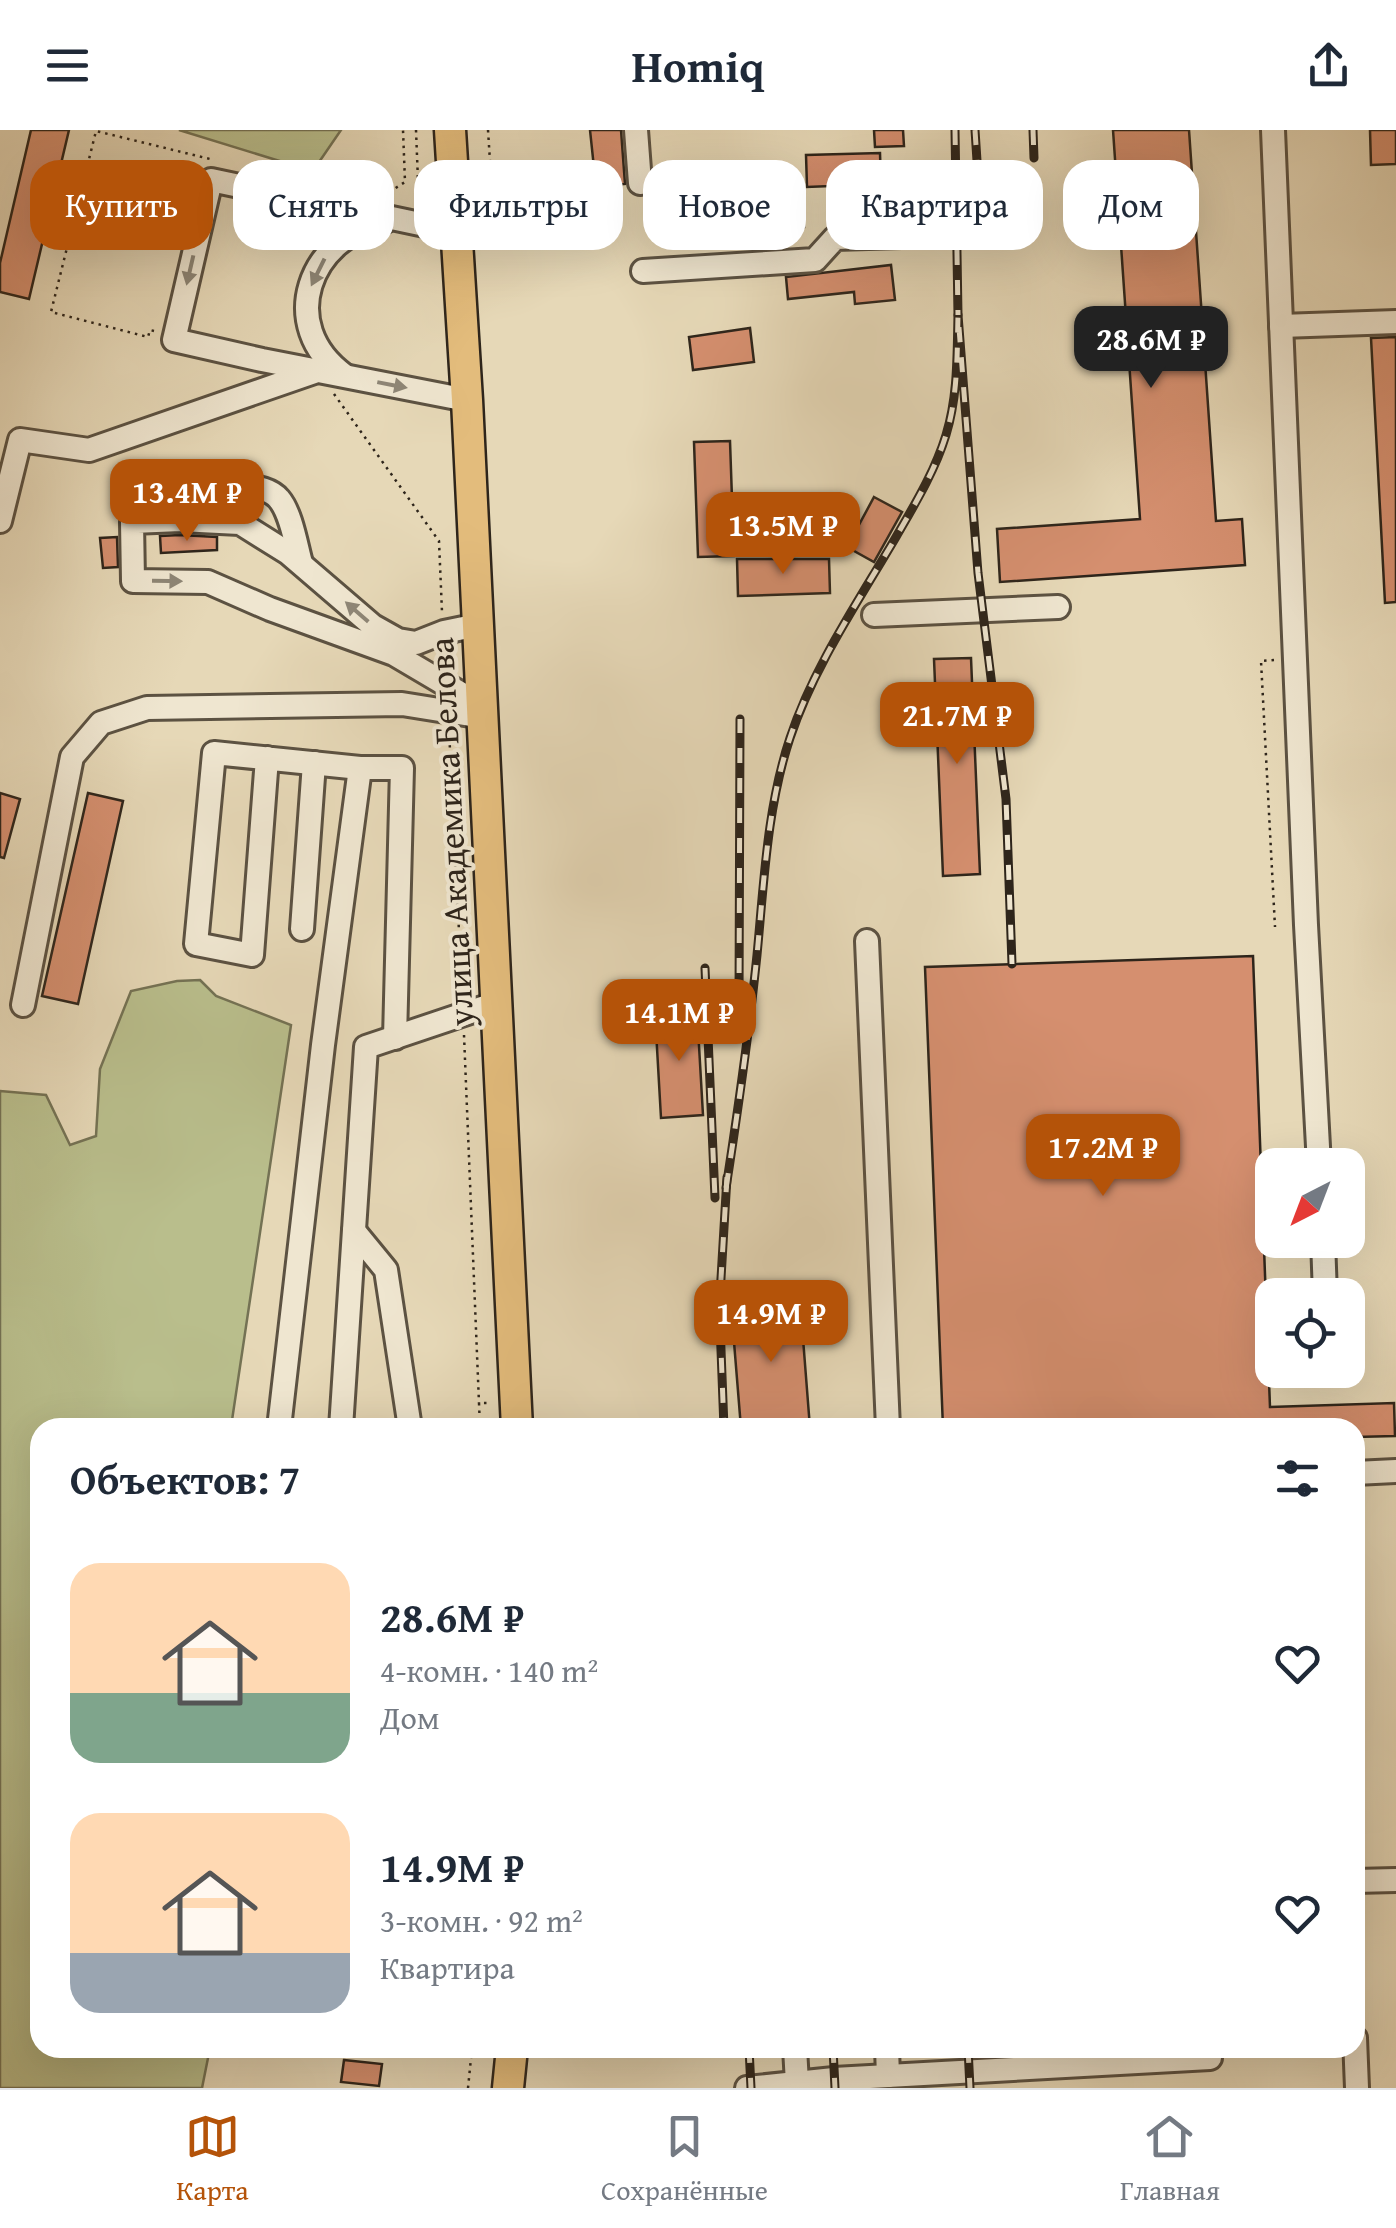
<!DOCTYPE html>
<html lang="ru">
<meta charset="utf-8">
<style>
:root{--surface:#fff;--page:#f6f6f7;--text:#1f2937;--muted:#747a83;--line:#e0e1e3;--accent:#b45309}
body{margin:0;font-family:"Gentium Book Plus",serif;background:var(--page);color:var(--text);height:100vh;display:flex;flex-direction:column;font-size:38px;white-space:nowrap}
*{box-sizing:border-box;margin:0}
p{font-size:32px;color:var(--muted)}
.icon{flex:none;width:55px;height:55px;fill:none;stroke:currentColor;stroke-width:2;stroke-linecap:round;stroke-linejoin:round}
.map{position:relative;flex:1;overflow:hidden}
.details{position:absolute;left:30px;top:1288px;width:1335px;height:640px;display:flex;flex-direction:column;background:var(--surface);border-radius:30px;box-shadow:0 10px 40px #0002}
.details>*{flex:none}
.top-card{position:absolute;left:30px;top:30px;width:1338px;height:90px;display:flex;gap:20px}
.needle{width:65px;rotate:222deg}
.tools{position:absolute;left:1255px;top:1018px;display:grid;gap:20px}
.tools a{display:grid;place-items:center;width:110px;height:110px;border-radius:20px;background:var(--surface);box-shadow:0 10px 40px #0002;font-size:50px}
.price{position:absolute;translate:-50% -85px;padding:0 22px;border-radius:20px;background:var(--accent);color:#fff;font-size:32px;line-height:65px;filter:drop-shadow(0 2px 5px #0008)}
.price::after{content:'';position:absolute;left:50%;top:60px;width:30px;height:22px;margin-left:-15px;background:inherit;clip-path:polygon(0 0,100% 0,50% 100%)}
.price.current{background:#222;color:#fff}
ul{padding:0;list-style:none}
li{display:flex;align-items:center;gap:30px;height:250px;padding:0 40px}
li span{display:grid;place-items:center;flex:none;width:280px;height:200px;border-radius:30px;color:#555}
li>.icon{margin-inline-start:auto}
span .icon{width:120px;height:120px;fill:#fffc;stroke-width:1}
li b{font-size:42px}
h2{display:flex;justify-content:space-between;align-items:center;height:120px;padding:0 40px;font-size:42px}
.pill{padding:0 35px;border-radius:30px;background:var(--surface);box-shadow:0 10px 40px #0002;font-size:35px;line-height:90px}
.pill.current{background:var(--accent);color:#fff}
header{display:flex;justify-content:space-between;align-items:center;height:130px;padding:0 40px;background:var(--surface);font-size:45px;font-weight:600}
.menu{display:flex;justify-content:space-around;align-items:center;height:140px;border-top:2px solid var(--line);background:var(--surface);font-size:28px;color:var(--muted)}
.menu a{display:grid;justify-items:center;gap:5px}
.menu .current{color:var(--accent)}
.map>svg:first-child{display:block}
</style>
<header><svg class="icon" aria-label="menu" viewBox="0 0 24 24"><path d="M4 6h16M4 12h16M4 18h16"/></svg>Homiq<svg class="icon" aria-label="share" viewBox="0 0 24 24"><path d="M12 15V3M7 8l5-5 5 5M5 13v7h14v-7"/></svg></header>
<div class="map">
<svg width="1396" height="1958" viewBox="0 0 1396 1958">
<rect width="100%" height="100%" fill="#e6d8b7"/>
<filter id="stains"><feTurbulence type="fractalNoise" baseFrequency=".002" numOctaves="4"/><feColorMatrix values="0 0 0 0 .2 0 0 0 0 .09 0 0 0 0 .02 0 0 0 .5 -.17"/></filter>
<radialGradient id="worn" r=".72"><stop offset=".6" stop-color="#630" stop-opacity="0"/><stop offset="1" stop-color="#630" stop-opacity=".3"/></radialGradient>
<g fill="#b9be8c" stroke="#747254" stroke-width="2.5">
<polygon points="179,0 341,0 317,35 299,37"/>
<polygon points="200,850 216,866 291,895 231,1297 40,1298 40,1918 210,1918 202,1958 0,1958 0,961 46,965 70,1015 96,1006 100,939 131,861 177,851"/>
</g>
<g fill="#d58f6f" stroke="#2e251b" stroke-width="2.5">
<polygon points="31,0 69,0 29,169 0,162 0,133"/>
<polygon points="590,0 621,0 625,54 596,57"/>
<polygon points="874,0 903,0 904,16 875,17"/>
<polygon points="1113,0 1189,0 1216,391 1242,389 1245,435 1000,452 997,399 1140,389"/>
<polygon points="1370,0 1396,0 1396,34 1371,35"/>
<polygon points="880,23 881,54 807,57 806,25"/>
<polygon points="801,51 804,97 685,104 682,57"/>
<polygon points="891,135 895,170 855,174 854,162 788,169 786,147"/>
<polygon points="750,198 754,232 693,240 689,207"/>
<polygon points="1396,207 1396,472 1385,473 1371,208"/>
<polygon points="730,311 734,426 698,427 694,312"/>
<polygon points="874,367 902,382 874,432 847,417"/>
<polygon points="180,405 217,407 217,420 161,423 160,406"/>
<polygon points="117,407 118,437 103,438 100,408"/>
<polygon points="737,429 829,429 830,463 738,466"/>
<polygon points="971,528 980,744 943,746 934,529"/>
<polygon points="0,663 20,669 4,728 0,727"/>
<polygon points="88,663 123,671 78,874 42,866"/>
<polygon points="1253,826 1270,1277 1394,1273 1395,1306 1355,1307 1355,1298 943,1298 925,837"/>
<polygon points="697,881 703,985 661,988 655,883"/>
<polygon points="800,1170 810,1298 741,1298 731,1175"/>
<polygon points="344,1930 382,1934 379,1956 341,1952"/>
</g>
<g fill="none" stroke-linecap="round" stroke-linejoin="round">
<defs>
<g id="minor">
<polyline points="636,0 640,53"/>
<polyline points="1273,0 1306,795 1319,1035"/>
<polyline points="458,102 211,50 174,210 262,230 467,270"/>
<polyline points="643,141 815,130 835,108 935,105"/>
<polyline points="1281,196 1396,192"/>
<path d="M344 245C276 195 309 107 385 91"/>
<polyline points="0,391 20,310 89,320 314,242"/>
<path d="M207 391 240 355C253 357 270 358 279 369 291 383 296 415 301 433"/>
<polyline points="874,485 1058,477"/>
<polyline points="478,495 444,502 416,513 398,510 373,496 288,423 240,393 180,390 132,392 133,451 208,452 270,479 394,524 482,576"/>
<polyline points="267,628 252,825 196,814 214,623 360,638"/>
<polyline points="302,799 314,633"/>
<polyline points="867,811 888,1298"/>
<polyline points="23,875 72,627 101,593 147,578 402,574 483,587"/>
<polyline points="354,1101 386,1140 410,1298"/>
<polyline points="1323,1110 1325,1165"/>
<polyline points="279,1298 323,915 360,638 402,638 395,908"/>
<polyline points="341,1298 366,917 497,873"/>
<polyline points="1355,1343 1396,1341"/>
<polyline points="1355,1751 1396,1750"/>
<polyline points="1355,1908 1357,1958"/>
<polyline points="795,1918 797,1953"/>
<polyline points="887,1918 888,1946"/>
<polyline points="747,1958 834,1949 1210,1928"/>
</g>
<g id="major">
<polyline points="450,0 467,270 517,1298"/>
<polyline points="508,1958 512,1918"/>
</g>
</defs>
<use href="#minor" stroke="#5c5242" stroke-width="28"/>
<use href="#major" stroke="#2e251b" stroke-width="35"/>
<g stroke="#2e251b" stroke-width="2.5" stroke-dasharray="2.5 5" stroke-linecap="butt">
<polyline points="416,0 418,51"/>
<polyline points="488,0 491,47"/>
<polyline points="383,66 405,52 403,0"/>
<polyline points="154,201 150,200 148,207 51,182 96,1 210,29"/>
<polyline points="334,264 439,411 442,482"/>
<polyline points="1274,530 1261,531 1275,797"/>
<polyline points="449,600 462,862"/>
<polyline points="464,905 479,1273"/>
<polyline points="480,1298 479,1273 491,1273"/>
<polyline points="468,1958 472,1918"/>
</g>
<use href="#minor" stroke="#efe6d0" stroke-width="22"/>
<use href="#major" stroke="#e3bc7c" stroke-width="30"/>
<defs>
<g id="rail">
<polyline points="955,0 958,185"/>
<polyline points="975,0 980,77"/>
<polyline points="1033,0 1034,28"/>
<polyline points="705,838 715,1068"/>
<polyline points="739,873 740,589"/>
<path d="M726 1058C738 980 749 903 757 825 764 752 767 677 790 608 814 536 858 472 896 407 915 374 935 341 946 305 958 266 957 225 958 185L978 443 1006 669 1012 834"/>
<polyline points="719,1168 724,1298"/>
<polyline points="719,1182 727,1047"/>
<polyline points="749,1918 751,1958"/>
<polyline points="833,1918 835,1958"/>
<polyline points="968,1918 970,1958"/>
</g>
</defs>
<use href="#rail" stroke="#2e251b" stroke-width="9"/>
<use href="#rail" stroke="#efe6d0" stroke-width="5" stroke-dasharray="15" stroke-linecap="butt"/>
<polyline stroke="#2e251b" stroke-width="2.5" stroke-dasharray="2.5 5" stroke-linecap="butt" points="418,51 491,47"/>
</g>
<defs><path id="oneway-solid" d="M-6-.8H1V-3.2L6.5 0L1 3.2V.8H-6Z" transform="scale(2.5)"/></defs>
<g fill="#8e8676">
<use href="#oneway-solid" transform="translate(190 140) rotate(103)"/>
<use href="#oneway-solid" transform="translate(318 142) rotate(116)"/>
<use href="#oneway-solid" transform="translate(392 255) rotate(11)"/>
<use href="#oneway-solid" transform="translate(167 451) rotate(1)"/>
<use href="#oneway-solid" transform="translate(357 482) rotate(-139)"/>
</g>
<g text-anchor="middle" stroke-width="8" stroke-linejoin="round" paint-order="stroke">
<g font-size="35" fill="#2e251b" stroke="#efe6d0">
<text transform="translate(451 702) rotate(-93)" y="12">улица Академика Белова</text>
</g>
</g>
<rect width="100%" height="100%" filter="url(#stains)"/>
<rect width="100%" height="100%" fill="url(#worn)"/>
</svg>
<div class="tools">
<a><svg class="needle" viewBox="-14 -14 28 28"><path d="M0-13l5 13h-10z" fill="#e53935"/><path d="M0 13l5-13h-10z" fill="#747a83"/></svg></a>
<a><svg class="icon" aria-label="locate" viewBox="0 0 24 24"><circle cx="12" cy="12" r="6"/><path d="M12 2v4M12 18v4M2 12h4M18 12h4"/></svg></a>
</div>
<b class="price current" style="left:1151px;top:261px">28.6M ₽</b>
<b class="price" style="left:187px;top:414px">13.4M ₽</b>
<b class="price" style="left:783px;top:447px">13.5M ₽</b>
<b class="price" style="left:957px;top:637px">21.7M ₽</b>
<b class="price" style="left:679px;top:934px">14.1M ₽</b>
<b class="price" style="left:1103px;top:1069px">17.2M ₽</b>
<b class="price" style="left:771px;top:1235px">14.9M ₽</b>
<div class="top-card">
<a class="pill current">Купить</a>
<a class="pill">Снять</a>
<a class="pill">Фильтры</a>
<a class="pill">Новое</a>
<a class="pill">Квартира</a>
<a class="pill">Дом</a>
</div>
<section class="details">
<h2>Объектов: 7<svg class="icon" aria-label="filters" viewBox="0 0 24 24"><path d="M4 7h16M4 17h16"/><circle cx="9" cy="7" r="2"/><circle cx="15" cy="17" r="2"/></svg></h2>
<ul>
<li><span style="background:linear-gradient(#ffd9b3 65%,#7fa58c 0)"><svg class="icon" aria-label="home" viewBox="0 0 24 24"><path d="M3 11l9-7 9 7M6 9v11h12V9"/></svg></span><div><b>28.6M ₽</b><p>4-комн. · 140 m²</p><p>Дом</p></div><svg class="icon" aria-label="heart" viewBox="0 0 24 24"><path d="M12 20l-8-8c-3-5 5-10 8-4 3-6 11-1 8 4z"/></svg></li>
<li><span style="background:linear-gradient(#ffd9b3 70%,#9aa5b1 0)"><svg class="icon" aria-label="home" viewBox="0 0 24 24"><path d="M3 11l9-7 9 7M6 9v11h12V9"/></svg></span><div><b>14.9M ₽</b><p>3-комн. · 92 m²</p><p>Квартира</p></div><svg class="icon" aria-label="heart" viewBox="0 0 24 24"><path d="M12 20l-8-8c-3-5 5-10 8-4 3-6 11-1 8 4z"/></svg></li>
</ul>
</section>
</div>
<nav class="menu">
<a class="current"><svg class="icon" aria-label="map" viewBox="0 0 24 24"><path d="M3 6l6-2 6 2 6-2v14l-6 2-6-2-6 2zM9 4v14M15 6v14"/></svg>Карта</a>
<a><svg class="icon" aria-label="saved" viewBox="0 0 24 24"><path d="M7 4h10v16l-5-4-5 4z"/></svg>Сохранённые</a>
<a><svg class="icon" aria-label="home" viewBox="0 0 24 24"><path d="M3 11l9-7 9 7M6 9v11h12V9"/></svg>Главная</a>
</nav>
